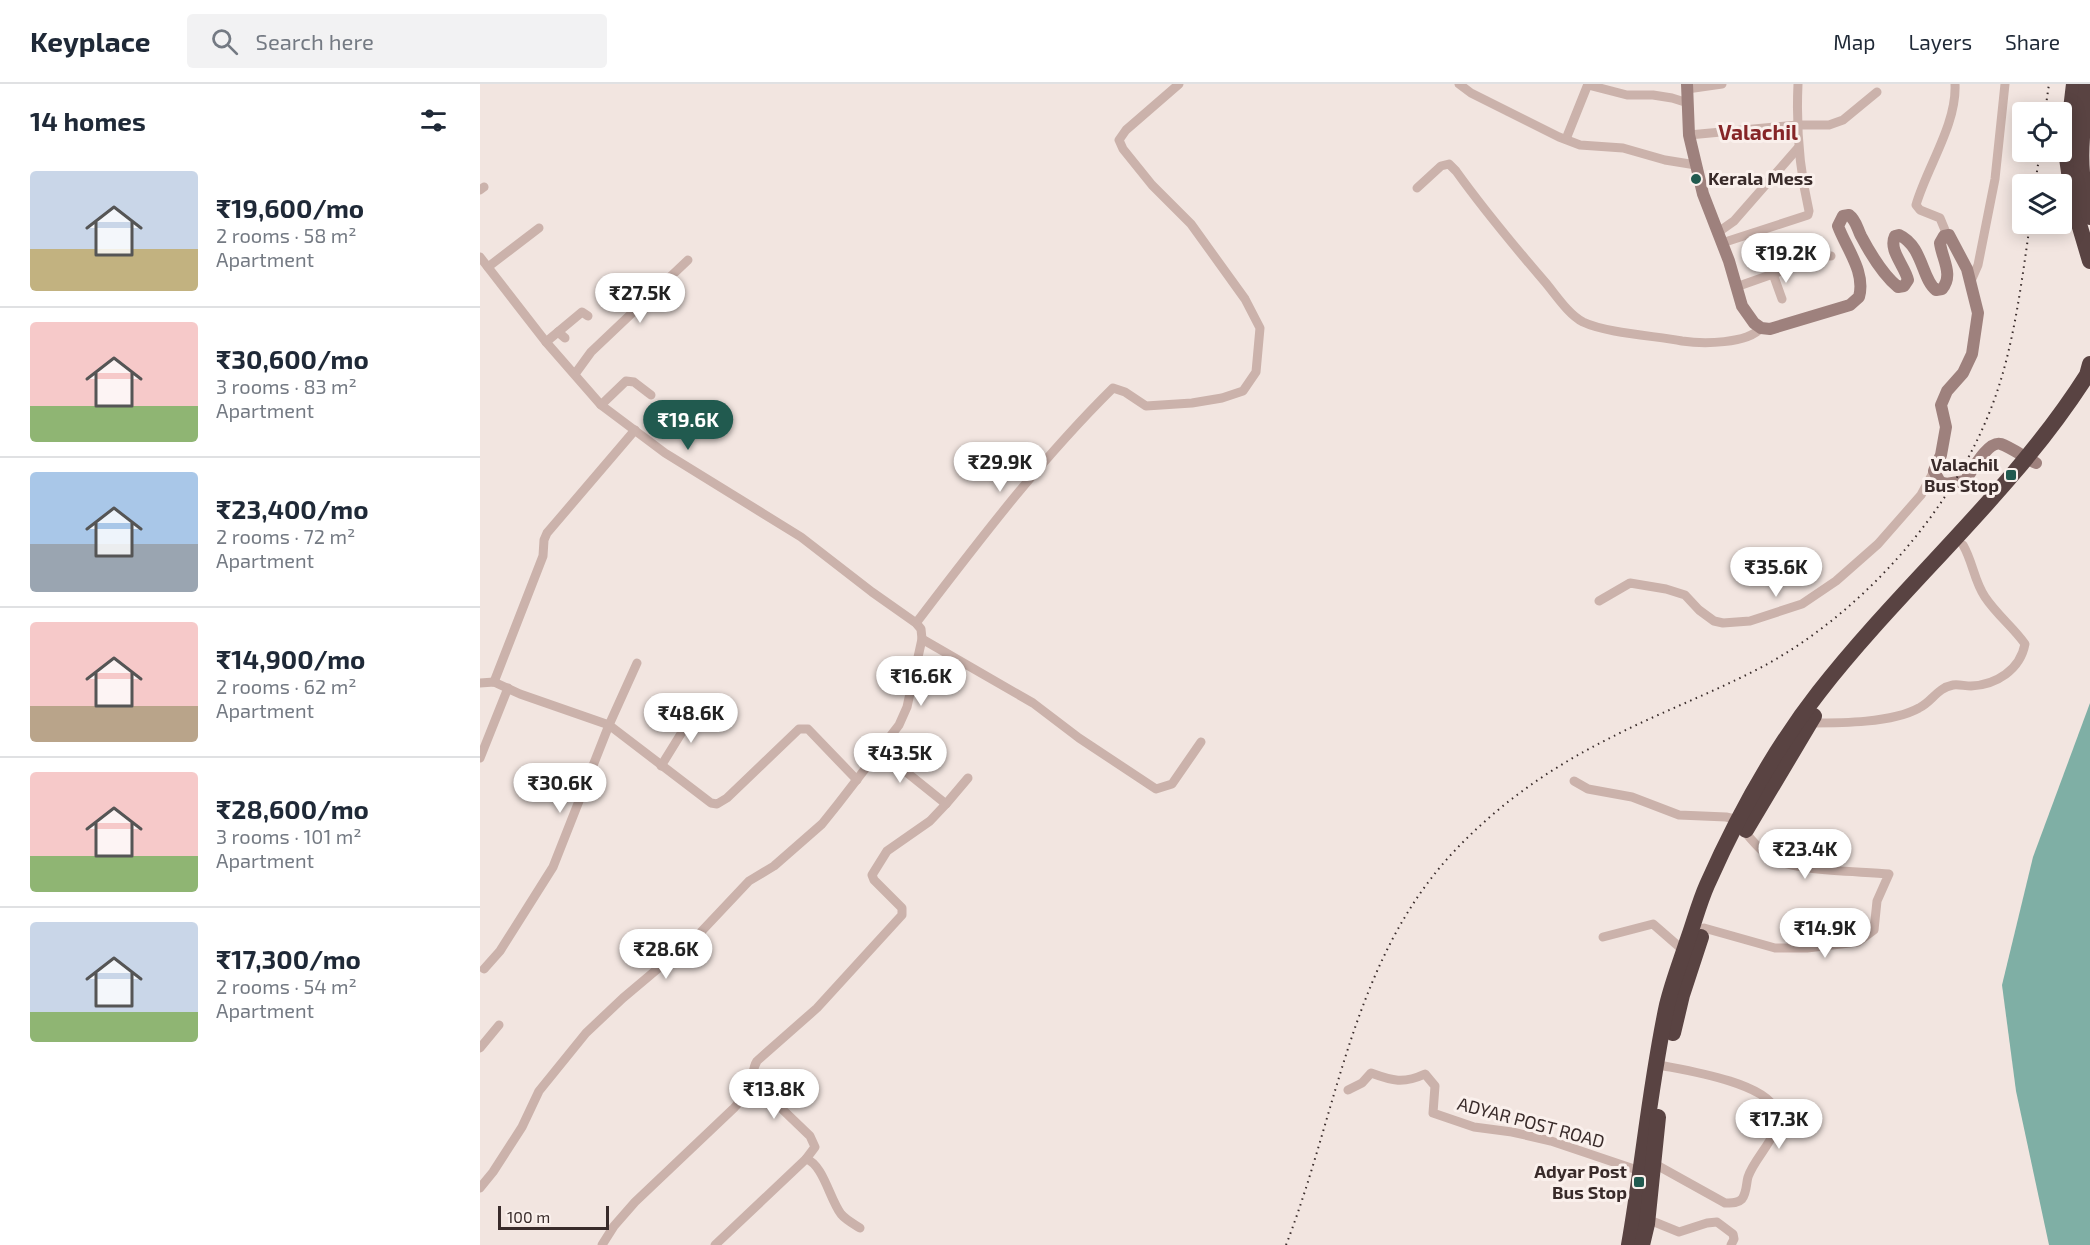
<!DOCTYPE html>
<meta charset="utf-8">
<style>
:root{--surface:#fff;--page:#f2f2f3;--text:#1f2937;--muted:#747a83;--line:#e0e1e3;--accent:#215a4f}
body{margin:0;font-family:"Exo 2",sans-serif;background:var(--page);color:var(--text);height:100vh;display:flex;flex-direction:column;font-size:22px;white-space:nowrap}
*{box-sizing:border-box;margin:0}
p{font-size:20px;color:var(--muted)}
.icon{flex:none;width:33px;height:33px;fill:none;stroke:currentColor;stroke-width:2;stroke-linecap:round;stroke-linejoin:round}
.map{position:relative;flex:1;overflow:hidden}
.details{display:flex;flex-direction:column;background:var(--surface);width:480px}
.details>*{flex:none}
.fabs{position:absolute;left:1532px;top:18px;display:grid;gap:12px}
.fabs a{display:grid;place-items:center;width:60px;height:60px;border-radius:6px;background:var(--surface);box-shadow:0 3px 15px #0003;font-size:30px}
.scale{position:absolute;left:18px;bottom:15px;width:111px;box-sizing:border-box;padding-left:6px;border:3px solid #392b2a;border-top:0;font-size:16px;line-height:21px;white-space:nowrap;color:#392b2a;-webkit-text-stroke:4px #faf0ec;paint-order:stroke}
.price{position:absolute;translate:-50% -51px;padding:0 14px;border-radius:21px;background:#fff;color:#222;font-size:20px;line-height:39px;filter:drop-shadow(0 2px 3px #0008)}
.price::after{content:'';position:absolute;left:50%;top:36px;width:18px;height:14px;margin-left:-9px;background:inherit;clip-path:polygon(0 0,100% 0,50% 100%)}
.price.on{background:var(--accent);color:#fff}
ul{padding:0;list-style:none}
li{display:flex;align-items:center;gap:18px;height:150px;padding:0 30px}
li+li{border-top:2px solid var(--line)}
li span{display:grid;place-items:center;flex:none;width:168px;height:120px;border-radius:6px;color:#555}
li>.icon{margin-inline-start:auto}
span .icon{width:72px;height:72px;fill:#fffc;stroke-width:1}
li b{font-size:26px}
h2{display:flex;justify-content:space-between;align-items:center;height:72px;padding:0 30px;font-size:26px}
header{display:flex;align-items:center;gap:36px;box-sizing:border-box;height:84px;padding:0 30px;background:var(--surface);border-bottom:2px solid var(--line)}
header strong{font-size:28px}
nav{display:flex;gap:33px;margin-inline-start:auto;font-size:21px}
.search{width:420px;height:54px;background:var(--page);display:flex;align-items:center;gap:15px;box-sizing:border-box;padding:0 21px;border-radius:6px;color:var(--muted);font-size:22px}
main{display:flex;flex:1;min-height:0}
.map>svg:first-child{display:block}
</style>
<header>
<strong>Keyplace</strong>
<div class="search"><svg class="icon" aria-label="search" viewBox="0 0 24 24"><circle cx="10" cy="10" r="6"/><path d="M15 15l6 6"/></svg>Search here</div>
<nav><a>Map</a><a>Layers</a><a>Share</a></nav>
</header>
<main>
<section class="details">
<h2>14 homes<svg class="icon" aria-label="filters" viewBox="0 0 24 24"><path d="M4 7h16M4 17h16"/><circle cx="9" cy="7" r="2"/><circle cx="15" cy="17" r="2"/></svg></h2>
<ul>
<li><span style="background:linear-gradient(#c9d6e8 65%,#c2b280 0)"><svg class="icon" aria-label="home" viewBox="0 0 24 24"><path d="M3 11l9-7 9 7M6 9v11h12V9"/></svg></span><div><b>₹19,600/mo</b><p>2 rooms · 58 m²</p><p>Apartment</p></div></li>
<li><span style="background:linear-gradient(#f6c9c9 70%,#8fb573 0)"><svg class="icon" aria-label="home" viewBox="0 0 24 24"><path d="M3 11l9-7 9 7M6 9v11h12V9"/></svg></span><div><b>₹30,600/mo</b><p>3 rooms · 83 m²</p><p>Apartment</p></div></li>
<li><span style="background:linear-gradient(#a9c7e8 60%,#9aa5b1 0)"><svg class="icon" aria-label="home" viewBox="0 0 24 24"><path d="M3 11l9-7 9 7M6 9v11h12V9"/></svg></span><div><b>₹23,400/mo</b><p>2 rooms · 72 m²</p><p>Apartment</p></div></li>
<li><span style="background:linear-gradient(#f6c9c9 70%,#b9a48a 0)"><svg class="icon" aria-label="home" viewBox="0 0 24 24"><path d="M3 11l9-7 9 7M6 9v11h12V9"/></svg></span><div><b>₹14,900/mo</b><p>2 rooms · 62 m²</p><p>Apartment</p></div></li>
<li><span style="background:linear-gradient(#f6c9c9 70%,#8fb573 0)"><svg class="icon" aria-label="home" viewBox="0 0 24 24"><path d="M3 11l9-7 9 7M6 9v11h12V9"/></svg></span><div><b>₹28,600/mo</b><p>3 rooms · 101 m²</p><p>Apartment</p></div></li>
<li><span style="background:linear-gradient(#c9d6e8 75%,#8fb573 0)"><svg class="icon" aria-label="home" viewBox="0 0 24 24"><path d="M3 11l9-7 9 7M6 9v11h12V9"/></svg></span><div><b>₹17,300/mo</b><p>2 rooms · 54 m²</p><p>Apartment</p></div></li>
</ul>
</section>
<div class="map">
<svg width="1610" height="1161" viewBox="0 0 1610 1161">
<rect width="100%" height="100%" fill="#f2e5e0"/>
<polygon fill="#7fafa5" points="1610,619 1610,1161 1569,1161 1536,1007 1522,901 1553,773"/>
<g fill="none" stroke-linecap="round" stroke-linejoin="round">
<g stroke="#cbb2ab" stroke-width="9">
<polyline points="979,0 991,9 1079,53 1100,61 1143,64 1185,76 1216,81"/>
<polyline points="1108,1 1147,11 1173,11 1192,14 1208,19"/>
<polyline points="1207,5 1242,0"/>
<polyline points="1209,51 1317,41 1349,41 1363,36 1397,8"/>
<polyline points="1086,55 1108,0"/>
<path d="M937 104 961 82 969 80 976 87C1004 126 1034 162 1065 198 1076 211 1088 230 1103 238 1126 249 1176 252 1202 257 1223 260 1267 260 1281 244"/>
<polyline points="0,106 4,103"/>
<polyline points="1237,149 1254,137 1318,64"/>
<path d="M1467 151 1460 134 1440 126 1436 121C1447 83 1477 40 1475 0"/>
<path d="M1242 159 1328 131 1329 127C1319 84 1316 44 1318 0"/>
<polyline points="0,173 66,258 121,321 185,369 321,453 392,508 436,539 441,545 442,555 427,623 419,641 358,720 342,740 294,782 269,797 219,850 143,914 106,949 59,1007 42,1043 13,1088 0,1104"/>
<polyline points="8,183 59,144"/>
<polyline points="1293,190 1302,215"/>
<polyline points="1491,197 1498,181 1515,95 1525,0"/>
<polyline points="1256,203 1344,172 1351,172"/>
<polyline points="78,248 102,228 108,232"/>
<polyline points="66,258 78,248 85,254"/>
<polyline points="95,290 111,268 208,176"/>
<polyline points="121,321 146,297 154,298 171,311"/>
<polyline points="1119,517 1150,499 1186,505 1205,511 1219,526 1234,537 1243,539 1270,537 1322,520 1356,497 1398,460 1441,411 1454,387"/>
<path d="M436 539C498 458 560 376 633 304L645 308 666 322 712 319 742 314 763 307 776 288 780 244 765 215 711 140 672 101 643 65 639 56 646 46 699 0"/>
<polyline points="442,555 553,619 599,654 676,705 692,700 721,658"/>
<polyline points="14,598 63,472 64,456 67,449 155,346"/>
<polyline points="0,599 14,598 40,610 129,641 231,719 237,720 247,714 319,645 328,645 377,696"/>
<path d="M1330 639C1361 639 1412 639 1439 624 1452 618 1457 604 1473 601 1478 600 1485 602 1491 602 1516 601 1540 586 1545 560 1533 543 1517 531 1505 513 1494 497 1493 478 1483 461"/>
<polyline points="0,674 28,604"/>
<polyline points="181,682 207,640 213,624"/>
<polyline points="1094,697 1108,705 1152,713 1199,731 1246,733 1259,736"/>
<polyline points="466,720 488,694"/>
<path d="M1224 844 1295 864H1327L1378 858 1394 846 1397 817 1409 790C1381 787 1314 788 1292 774 1282 769 1272 756 1265 748"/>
<polyline points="1123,853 1173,840 1204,867"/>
<polyline points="4,885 20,867 73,783 129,641 157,579"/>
<polyline points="0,964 19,941"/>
<polyline points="272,996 330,1052 335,1063 326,1075"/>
<path d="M868 1006 882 999 891 989C913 997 923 1000 945 990L955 1002 953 1029 994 1043 1032 1048 1071 1057 1160 1087"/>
<path d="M1173 1079 1245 1119C1251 1119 1257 1120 1262 1115 1267 1108 1266 1100 1268 1093 1275 1071 1305 1049 1295 1025 1284 999 1210 987 1184 982"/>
<polyline points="1167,1135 1199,1148 1227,1139 1237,1138 1253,1150 1254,1155 1251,1161"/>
<path d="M122 1161 134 1142 155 1118 254 1024C261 1016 269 1008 272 997 274 989 272 985 277 977L337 924 422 831V824L394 796 392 791 407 767 450 737 466 720 400 667"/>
<path d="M235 1161 326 1075C343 1080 350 1116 361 1130 366 1136 374 1140 380 1144"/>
</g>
<path stroke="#9e817d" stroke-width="12" d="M1207 0 1209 51 1223 110 1249 177 1262 222 1274 239 1281 244 1290 245 1370 221 1379 213C1386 188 1366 164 1358 142L1363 132 1369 131C1376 136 1377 144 1381 152 1390 169 1403 191 1418 203L1424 202 1428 196C1425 182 1408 166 1415 152L1419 151C1443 162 1442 196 1456 206L1462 205C1474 191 1462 175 1460 159L1464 152 1469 151 1487 185 1498 229 1492 270 1483 289 1467 307 1461 321 1466 343 1461 371 1454 387 1460 398 1466 400 1485 397C1492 387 1508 356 1521 360 1530 363 1546 374 1556 379"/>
<g stroke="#594342" stroke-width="16">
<polyline points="1594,0 1586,67 1594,123 1610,177"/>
<path d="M1607 0C1602 48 1596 85 1610 133"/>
<polyline points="1266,746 1334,632"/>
<polyline points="1193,949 1202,911 1221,853"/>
<path d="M1149 1161C1163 1081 1170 1000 1187 921 1192 900 1200 879 1207 858 1214 839 1219 819 1227 801 1257 733 1293 667 1339 608 1424 499 1532 409 1607 291L1610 280"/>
<polyline points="1162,1161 1167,1140 1178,1033"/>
</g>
<g stroke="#392b2a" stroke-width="2" stroke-dasharray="1.5 4.5" stroke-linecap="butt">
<polyline points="1565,28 1569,0"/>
<polyline points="1555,100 1560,68"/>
<path d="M806 1161C857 1030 871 883 968 774 1013 724 1068 685 1128 655 1178 629 1230 610 1280 584 1391 525 1491 407 1524 285 1537 237 1543 188 1550 140"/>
</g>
</g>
<g fill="#215a4f" stroke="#faf0ec" stroke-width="2">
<circle cx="1216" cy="95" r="6"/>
<rect x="1525" y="385" width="12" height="12" rx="3"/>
<rect x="1153" y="1092" width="12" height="12" rx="3"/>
</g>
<g text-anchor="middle" stroke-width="6" stroke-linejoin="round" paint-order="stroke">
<g font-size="18" font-weight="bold" fill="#392b2a" stroke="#faf0ec" text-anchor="end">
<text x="1228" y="101" text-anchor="start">Kerala Mess</text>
<text x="1519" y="387">Valachil<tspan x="1519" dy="21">Bus Stop</tspan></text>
<text x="1147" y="1094">Adyar Post<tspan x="1147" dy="21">Bus Stop</tspan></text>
</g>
<g font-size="18" fill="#392b2a" stroke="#faf0ec">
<text transform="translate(1051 1039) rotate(15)" y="6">ADYAR POST ROAD</text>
</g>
<g font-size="21" font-weight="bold" fill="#862527" stroke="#faf0ec">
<text x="1278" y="56">Valachil</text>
</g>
</g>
</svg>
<div class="fabs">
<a><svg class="icon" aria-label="locate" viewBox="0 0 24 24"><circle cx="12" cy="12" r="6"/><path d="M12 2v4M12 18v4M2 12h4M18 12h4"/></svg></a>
<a><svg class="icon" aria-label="layers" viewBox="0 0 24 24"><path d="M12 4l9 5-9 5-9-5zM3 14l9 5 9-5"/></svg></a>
</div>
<div class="scale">100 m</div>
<b class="price" style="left:1306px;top:200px">₹19.2K</b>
<b class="price" style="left:160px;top:240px">₹27.5K</b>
<b class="price on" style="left:208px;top:367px">₹19.6K</b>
<b class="price" style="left:520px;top:409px">₹29.9K</b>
<b class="price" style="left:1296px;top:514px">₹35.6K</b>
<b class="price" style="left:441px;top:623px">₹16.6K</b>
<b class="price" style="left:211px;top:660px">₹48.6K</b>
<b class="price" style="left:420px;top:700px">₹43.5K</b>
<b class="price" style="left:80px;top:730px">₹30.6K</b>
<b class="price" style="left:1325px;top:796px">₹23.4K</b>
<b class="price" style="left:1345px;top:875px">₹14.9K</b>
<b class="price" style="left:186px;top:896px">₹28.6K</b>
<b class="price" style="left:294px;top:1036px">₹13.8K</b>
<b class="price" style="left:1299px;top:1066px">₹17.3K</b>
</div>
</main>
